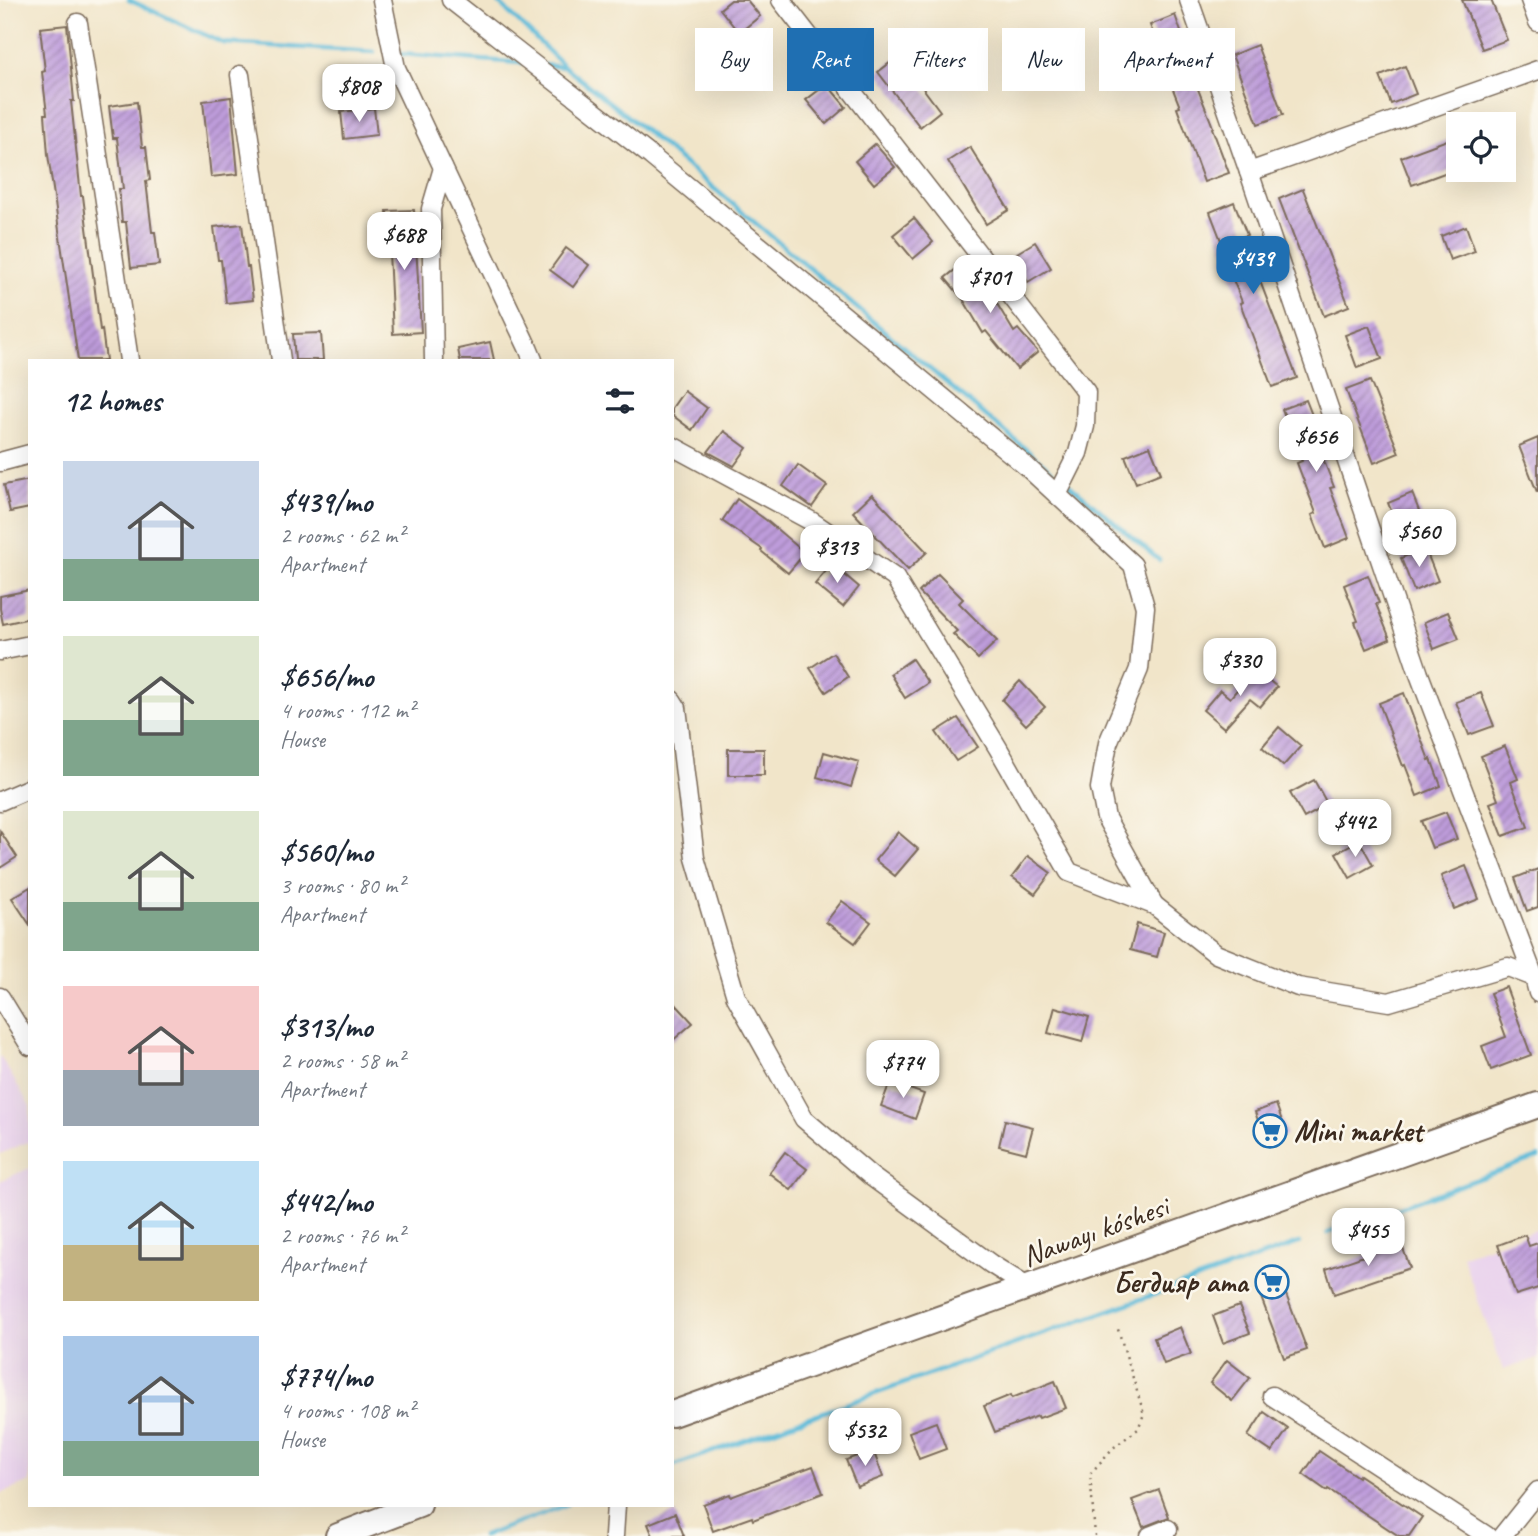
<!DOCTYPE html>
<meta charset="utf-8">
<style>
:root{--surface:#fff;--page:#f2f2f3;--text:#1f2937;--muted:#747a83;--accent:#1f6fb2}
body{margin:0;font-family:Caveat,sans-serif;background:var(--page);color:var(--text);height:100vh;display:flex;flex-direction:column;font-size:26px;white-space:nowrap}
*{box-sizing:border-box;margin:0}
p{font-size:23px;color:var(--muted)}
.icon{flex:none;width:38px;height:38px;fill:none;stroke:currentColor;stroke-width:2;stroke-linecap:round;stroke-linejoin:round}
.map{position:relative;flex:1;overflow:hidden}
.side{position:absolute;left:28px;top:359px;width:646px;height:1148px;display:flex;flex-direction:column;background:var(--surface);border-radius:0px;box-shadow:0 7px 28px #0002}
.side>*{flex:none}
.banner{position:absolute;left:695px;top:28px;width:665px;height:63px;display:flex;gap:14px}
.tools{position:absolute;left:1446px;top:112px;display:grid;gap:14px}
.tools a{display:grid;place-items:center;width:70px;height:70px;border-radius:0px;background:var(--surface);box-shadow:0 7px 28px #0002;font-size:35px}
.price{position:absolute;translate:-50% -60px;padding:0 16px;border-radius:14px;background:#fff;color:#222;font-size:23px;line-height:46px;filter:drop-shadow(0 2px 4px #0008)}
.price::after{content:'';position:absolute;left:50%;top:42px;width:21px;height:16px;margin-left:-10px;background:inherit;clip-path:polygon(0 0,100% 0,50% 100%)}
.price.active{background:var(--accent);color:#fff}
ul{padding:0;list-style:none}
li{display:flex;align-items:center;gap:21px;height:175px;padding:0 35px}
li span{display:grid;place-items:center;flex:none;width:196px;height:140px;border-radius:0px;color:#555}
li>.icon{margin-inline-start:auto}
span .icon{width:84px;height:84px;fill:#fffc;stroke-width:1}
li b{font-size:30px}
h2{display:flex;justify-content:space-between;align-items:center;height:84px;padding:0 35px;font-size:30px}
.chip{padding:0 24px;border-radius:0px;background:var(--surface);box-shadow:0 7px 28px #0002;font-size:24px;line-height:63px}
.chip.active{background:var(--accent);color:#fff}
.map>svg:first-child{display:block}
</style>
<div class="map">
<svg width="1538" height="1536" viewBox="0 0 1538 1536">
<defs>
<pattern id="building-hatch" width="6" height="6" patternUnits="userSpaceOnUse" patternTransform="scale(1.75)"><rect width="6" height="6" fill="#be9cdb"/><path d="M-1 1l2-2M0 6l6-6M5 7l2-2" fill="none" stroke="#9c7fb1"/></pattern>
</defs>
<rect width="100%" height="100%" fill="#fbf7ec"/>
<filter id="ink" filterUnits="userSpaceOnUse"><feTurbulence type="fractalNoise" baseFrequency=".0143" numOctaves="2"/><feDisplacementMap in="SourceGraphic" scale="14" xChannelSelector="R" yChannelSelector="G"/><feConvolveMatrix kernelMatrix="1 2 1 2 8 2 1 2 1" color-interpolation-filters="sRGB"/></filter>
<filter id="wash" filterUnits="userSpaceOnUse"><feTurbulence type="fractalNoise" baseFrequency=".00686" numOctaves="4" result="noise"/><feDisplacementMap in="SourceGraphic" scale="28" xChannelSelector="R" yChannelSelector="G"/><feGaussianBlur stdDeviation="1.57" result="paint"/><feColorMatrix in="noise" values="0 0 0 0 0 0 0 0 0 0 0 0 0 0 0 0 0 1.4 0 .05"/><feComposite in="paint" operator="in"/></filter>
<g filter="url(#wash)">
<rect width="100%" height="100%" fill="#f1e5c9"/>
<g fill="#e9d2ed">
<polygon points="0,1056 30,1106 30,1141 0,1154"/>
<polygon points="30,1168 30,1482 0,1494 0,1181"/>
<polygon points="1538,1229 1538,1358 1503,1370 1462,1256"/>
</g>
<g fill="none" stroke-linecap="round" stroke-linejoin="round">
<g stroke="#5abad9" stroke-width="4.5">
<polyline points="129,0 223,43 374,52"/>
<polyline points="496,0 565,67 637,124 1059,477"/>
<polyline points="401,54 522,63"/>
<polyline points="545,65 564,67"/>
<polyline points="1069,484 1159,560"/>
<polyline points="1328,1233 1538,1157"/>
<polyline points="672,1466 1299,1243"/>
<polyline points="483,1536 566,1505"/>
</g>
</g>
<g id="blocks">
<g fill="url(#building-hatch)">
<polygon points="731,0 747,0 760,16 739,33 720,9"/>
<polygon points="1462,0 1491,0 1507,40 1482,49"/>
<polygon points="1175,15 1201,88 1198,89 1213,127 1212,128 1229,173 1204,182 1177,108 1180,107 1165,69 1166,68 1150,25"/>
<polygon points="67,25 74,101 71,101 81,196 83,196 100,330 102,329 106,360 78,360 48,155 45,114 47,114 42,72 45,71 40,28"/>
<polygon points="1257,45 1283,115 1258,124 1232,55"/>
<polygon points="899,56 940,111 920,127 878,72"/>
<polygon points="1405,66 1416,94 1391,104 1380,76"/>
<polygon points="827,84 846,107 826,124 806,100"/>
<polygon points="231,97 238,174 211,177 203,101"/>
<polygon points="137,102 142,147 146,147 150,180 146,181 152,232 155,232 159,265 131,268 126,222 122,222 119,189 123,189 117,138 113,138 109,106"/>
<polygon points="374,108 377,135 344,139 341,112"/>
<polygon points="1458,136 1458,168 1412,185 1401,157"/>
<polygon points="875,144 895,167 874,184 855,161"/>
<polygon points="970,147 1009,210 986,224 948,161"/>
<polygon points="1303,189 1349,306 1324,316 1279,199"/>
<polygon points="1234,202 1247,235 1244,236 1261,281 1260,281 1297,378 1272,387 1240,303 1242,302 1224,257 1227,256 1210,212"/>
<polygon points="414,210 421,332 393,334 387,211"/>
<polygon points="914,218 933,242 913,259 893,235"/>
<polygon points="242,224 247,267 249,267 253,300 226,303 221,260 218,260 214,227"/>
<polygon points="1466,226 1475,251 1450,260 1441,236"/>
<polygon points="1035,242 1051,268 1028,282 1012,256"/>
<polygon points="566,248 589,265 573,287 550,270"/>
<polygon points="966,261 985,284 1014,332 1018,329 1038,352 1017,369 986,331 983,333 963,299 945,278"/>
<polygon points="1369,326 1382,359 1357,368 1345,335"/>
<polygon points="321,333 323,360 295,360 293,334"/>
<polygon points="490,342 494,360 460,360 458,349"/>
<polygon points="1370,381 1399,453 1374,463 1346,390"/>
<polygon points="684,391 707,408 692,430 672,415 672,408"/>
<polygon points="1306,400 1319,433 1314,435 1334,487 1330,488 1349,538 1325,548 1312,515 1316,513 1297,463 1302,461 1282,409"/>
<polygon points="724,431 747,448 734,466 708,452"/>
<polygon points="1538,438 1538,492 1537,492 1519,446"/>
<polygon points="1150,446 1161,473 1136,483 1125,456"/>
<polygon points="798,465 827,486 812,507 783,486"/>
<polygon points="30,480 30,508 10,512 4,485"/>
<polygon points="1412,493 1423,521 1399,530 1388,503"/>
<polygon points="872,494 927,552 908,570 853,512"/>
<polygon points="737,499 766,520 805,553 788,573 761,551 762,549 722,521"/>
<polygon points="1425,548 1438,581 1414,591 1401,558"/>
<polygon points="832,564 859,587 843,607 815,584"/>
<polygon points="938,574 963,599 959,603 997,641 978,659 953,634 957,631 919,592"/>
<polygon points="1368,575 1379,603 1376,604 1390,639 1366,649 1355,622 1358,621 1344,585"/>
<polygon points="30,590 30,618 3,624 0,609 0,596"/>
<polygon points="1448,612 1459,639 1434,649 1424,622"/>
<polygon points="833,653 848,677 826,692 810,668"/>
<polygon points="912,659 928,683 905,698 890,674"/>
<polygon points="1255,669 1277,687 1260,707 1250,699 1224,728 1203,710 1220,690 1230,698"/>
<polygon points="1020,681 1045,707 1026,725 1002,700"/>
<polygon points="1404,693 1429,760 1431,759 1441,786 1417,796 1405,765 1403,766 1379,703"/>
<polygon points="1481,693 1494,726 1469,735 1456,702"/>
<polygon points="958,718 978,747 956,761 936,732"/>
<polygon points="1279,727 1301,746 1283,766 1262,747"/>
<polygon points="1505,746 1518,779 1511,782 1528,827 1503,836 1490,803 1498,800 1481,756"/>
<rect x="728" y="749" width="36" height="26"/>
<polygon points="824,752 859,762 851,787 817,777"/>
<polygon points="1314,780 1328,805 1304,818 1290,793"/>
<polygon points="1446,812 1457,839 1432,848 1421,821"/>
<polygon points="0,831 17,857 0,868"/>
<polygon points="898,832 918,849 895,876 875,860"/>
<polygon points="1359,840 1373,865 1350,878 1336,853"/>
<polygon points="1028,856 1051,873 1035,894 1012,877"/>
<polygon points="1466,866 1479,899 1454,909 1441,876"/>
<polygon points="1538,869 1538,907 1527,911 1515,878"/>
<polygon points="30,887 30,925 12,898"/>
<polygon points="842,901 871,922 855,943 826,922"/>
<polygon points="1137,924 1164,932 1157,957 1130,950"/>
<polygon points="1506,987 1531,1055 1491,1070 1482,1046 1506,1037 1490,993"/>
<polygon points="672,1000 693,1023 672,1041"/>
<polygon points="1055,1007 1089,1017 1082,1042 1048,1033"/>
<polygon points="890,1082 924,1094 915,1119 881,1106"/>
<polygon points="1276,1104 1287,1135 1266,1143 1255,1112"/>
<polygon points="1005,1120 1033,1127 1026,1153 999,1146"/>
<polygon points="785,1152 807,1169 791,1190 769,1173"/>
<polygon points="1525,1235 1529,1246 1538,1243 1538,1288 1516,1295 1498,1245"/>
<polygon points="1401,1243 1410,1268 1334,1294 1326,1269"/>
<polygon points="1282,1284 1307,1350 1284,1358 1259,1292"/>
<polygon points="1239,1306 1250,1333 1223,1343 1213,1316"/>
<polygon points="1180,1327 1191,1354 1164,1364 1154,1338"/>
<polygon points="1227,1360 1250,1378 1232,1401 1210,1383"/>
<polygon points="1055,1381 1066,1408 1039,1418 1038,1416 995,1432 984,1406 1011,1395 1012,1398"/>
<polygon points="1264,1412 1288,1429 1272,1452 1248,1436"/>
<polygon points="936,1422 946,1449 919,1459 909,1432"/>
<polygon points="873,1450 883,1477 857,1487 846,1460"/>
<polygon points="1319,1451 1358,1477 1359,1475 1422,1517 1409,1536 1399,1536 1328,1489 1327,1491 1303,1474"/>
<polygon points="813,1466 823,1493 753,1520 752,1517 713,1531 703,1504 730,1494 731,1497"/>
<polygon points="1159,1490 1169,1517 1143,1527 1132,1500"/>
<polygon points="675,1513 684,1536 653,1536 648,1524"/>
</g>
</g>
</g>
<g filter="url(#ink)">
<use href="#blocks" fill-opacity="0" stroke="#7b6b5a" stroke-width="2"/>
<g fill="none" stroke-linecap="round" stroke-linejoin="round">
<defs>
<g id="street">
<polyline points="382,0 396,68 528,348 533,360"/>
<polyline points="451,0 651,156 1027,467 1133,565 1145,607 1139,669 1108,743 1100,788 1106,818 1154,905"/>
<polyline points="781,0 1086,392 1085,426 1078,453 1057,495"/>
<polyline points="1189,0 1249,172 1419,674 1534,977 1538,993"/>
<polyline points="1530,0 1538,22"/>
<polyline points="78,23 129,360"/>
<polyline points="240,75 281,360"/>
<polyline points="1249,172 1538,70"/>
<polyline points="434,360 431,209 443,168"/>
<polyline points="672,446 811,521 895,578 998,748 1069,872 1154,905 1216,954 1298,987 1389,1002 1508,967 1534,977"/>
<polyline points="0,462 30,454"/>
<polyline points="0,651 30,645"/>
<polyline points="672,700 677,708 695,858 736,997 804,1119 872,1177 991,1264 1029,1288"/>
<polyline points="0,801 30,788"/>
<polyline points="0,997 30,1046"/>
<polyline points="1272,1396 1487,1536"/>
<polyline points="614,1536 616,1505"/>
<polyline points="1150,1536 1168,1529"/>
<polyline points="1502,1536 1538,1491"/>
</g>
<g id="secondary">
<polyline points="672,1414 1538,1105"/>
<polyline points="338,1536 419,1505"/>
</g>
</defs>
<use href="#street" stroke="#7b6b5a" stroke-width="21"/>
<use href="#secondary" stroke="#7b6b5a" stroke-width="28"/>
<polyline stroke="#7b6b5a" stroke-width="2.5" stroke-dasharray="2 5" stroke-linecap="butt" points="1095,1536 1090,1474 1113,1448 1138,1429 1144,1414 1117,1326"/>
<use href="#street" stroke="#fff" stroke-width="18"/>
<use href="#secondary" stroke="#fff" stroke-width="24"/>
</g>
</g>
<defs>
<symbol id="supermarket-ring" viewBox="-11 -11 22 22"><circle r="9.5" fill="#fbf7ec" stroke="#1f6fb2" stroke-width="1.5"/><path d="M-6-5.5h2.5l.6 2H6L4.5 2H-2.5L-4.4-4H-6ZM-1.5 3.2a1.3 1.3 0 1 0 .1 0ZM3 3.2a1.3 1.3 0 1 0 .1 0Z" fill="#1f6fb2"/></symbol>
</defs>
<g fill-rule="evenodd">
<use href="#supermarket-ring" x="1251" y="1112" width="38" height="38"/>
<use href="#supermarket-ring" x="1253" y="1263" width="38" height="38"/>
</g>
<g text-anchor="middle" stroke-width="5" stroke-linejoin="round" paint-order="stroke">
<g font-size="30" font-weight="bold" fill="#3b2a1e" stroke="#fbf7ec" text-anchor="start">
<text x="1294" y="1141">Mini market</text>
<text x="1248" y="1292" text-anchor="end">Бегдияр ата</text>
</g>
<g font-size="30" fill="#3b2a1e" stroke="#fbf7ec">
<text transform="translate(1095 1231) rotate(-20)" y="10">Nawayı kóshesi</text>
</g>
</g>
</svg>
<div class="tools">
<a><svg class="icon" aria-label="locate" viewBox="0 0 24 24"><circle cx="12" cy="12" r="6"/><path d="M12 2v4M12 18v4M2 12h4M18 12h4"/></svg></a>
</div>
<b class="price" style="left:359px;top:124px">$808</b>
<b class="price" style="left:404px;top:272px">$688</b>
<b class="price active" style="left:1253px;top:296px">$439</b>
<b class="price" style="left:990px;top:315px">$701</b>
<b class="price" style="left:1316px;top:474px">$656</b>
<b class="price" style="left:1419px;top:569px">$560</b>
<b class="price" style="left:837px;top:585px">$313</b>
<b class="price" style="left:1240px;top:698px">$330</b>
<b class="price" style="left:1355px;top:859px">$442</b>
<b class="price" style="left:903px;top:1100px">$774</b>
<b class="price" style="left:1368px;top:1268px">$455</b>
<b class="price" style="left:865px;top:1468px">$532</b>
<div class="banner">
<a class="chip">Buy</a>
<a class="chip active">Rent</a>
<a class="chip">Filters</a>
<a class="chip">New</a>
<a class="chip">Apartment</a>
</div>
<section class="side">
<h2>12 homes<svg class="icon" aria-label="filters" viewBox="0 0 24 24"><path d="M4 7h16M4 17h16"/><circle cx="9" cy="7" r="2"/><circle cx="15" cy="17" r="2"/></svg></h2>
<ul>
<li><span style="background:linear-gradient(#c9d6e8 70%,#7fa58c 0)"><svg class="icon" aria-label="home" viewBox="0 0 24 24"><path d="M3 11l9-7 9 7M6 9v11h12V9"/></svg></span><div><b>$439/mo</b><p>2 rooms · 62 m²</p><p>Apartment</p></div></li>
<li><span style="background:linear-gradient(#dfe7d0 60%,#7fa58c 0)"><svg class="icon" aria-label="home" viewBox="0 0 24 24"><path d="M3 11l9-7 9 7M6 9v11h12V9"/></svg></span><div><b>$656/mo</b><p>4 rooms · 112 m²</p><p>House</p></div></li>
<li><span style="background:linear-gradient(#dfe7d0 65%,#7fa58c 0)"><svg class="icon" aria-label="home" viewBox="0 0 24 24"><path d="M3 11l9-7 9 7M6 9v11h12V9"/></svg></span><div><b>$560/mo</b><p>3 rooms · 80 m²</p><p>Apartment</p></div></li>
<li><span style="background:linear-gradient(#f6c9c9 60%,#9aa5b1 0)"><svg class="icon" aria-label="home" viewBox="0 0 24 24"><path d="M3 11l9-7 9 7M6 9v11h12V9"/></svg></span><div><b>$313/mo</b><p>2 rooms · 58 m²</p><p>Apartment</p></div></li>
<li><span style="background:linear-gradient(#bfe0f5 60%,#c2b280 0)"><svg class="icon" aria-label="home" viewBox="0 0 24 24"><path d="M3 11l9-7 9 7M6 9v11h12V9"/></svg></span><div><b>$442/mo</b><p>2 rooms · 76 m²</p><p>Apartment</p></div></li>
<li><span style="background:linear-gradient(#a9c7e8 75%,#7fa58c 0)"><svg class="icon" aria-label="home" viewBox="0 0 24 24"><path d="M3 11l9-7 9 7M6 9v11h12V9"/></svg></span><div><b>$774/mo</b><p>4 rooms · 108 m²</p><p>House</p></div></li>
</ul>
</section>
</div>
